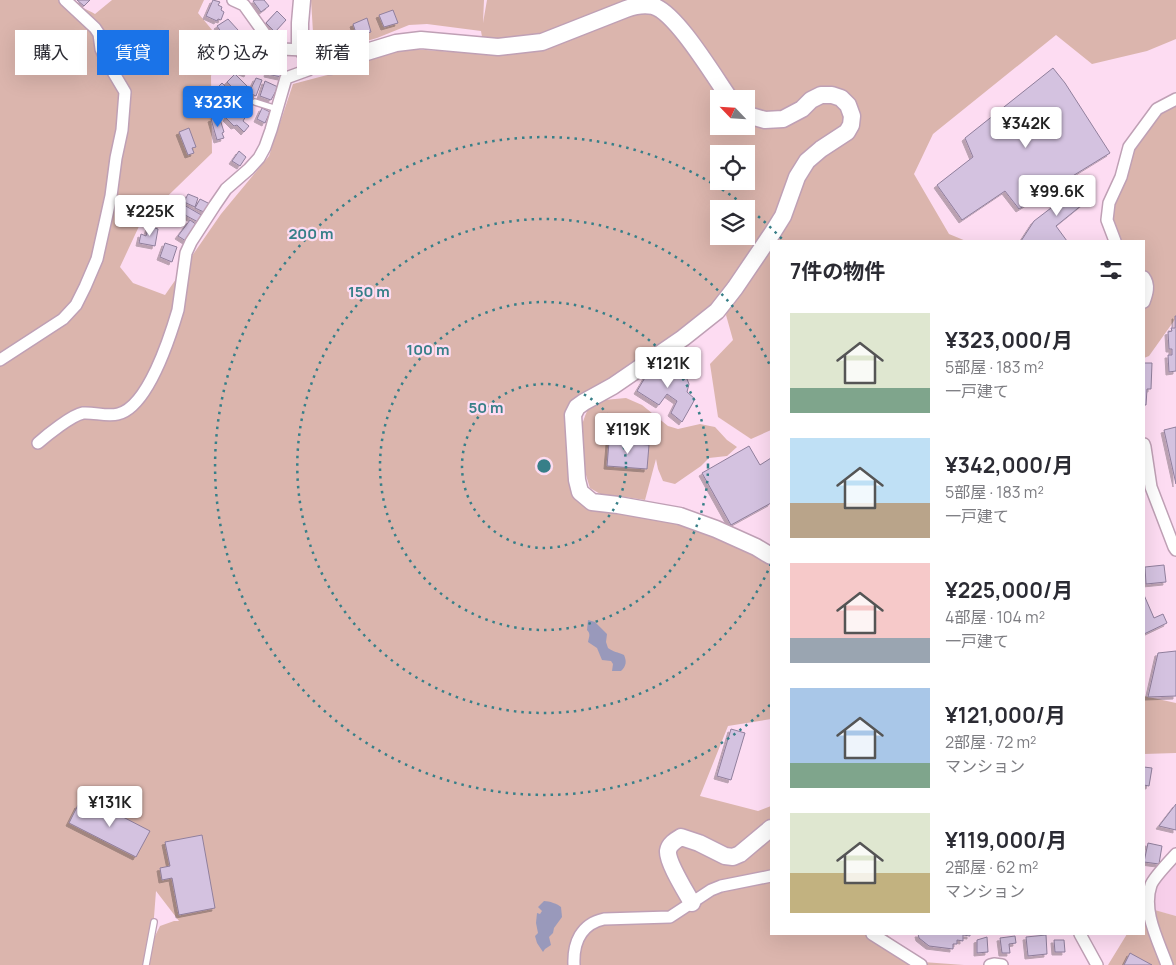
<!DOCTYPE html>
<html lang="ja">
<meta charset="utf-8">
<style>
:root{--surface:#fff;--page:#f7f7f7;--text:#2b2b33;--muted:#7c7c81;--accent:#1a73e8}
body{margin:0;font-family:Manrope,"Noto Sans JP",sans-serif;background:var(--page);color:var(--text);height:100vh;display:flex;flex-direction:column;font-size:19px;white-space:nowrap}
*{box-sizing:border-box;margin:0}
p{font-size:16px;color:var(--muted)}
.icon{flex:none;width:28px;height:28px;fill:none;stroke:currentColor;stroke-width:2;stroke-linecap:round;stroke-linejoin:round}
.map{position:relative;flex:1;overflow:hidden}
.sheet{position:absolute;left:770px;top:240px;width:375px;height:695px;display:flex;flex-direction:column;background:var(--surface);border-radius:0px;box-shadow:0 5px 20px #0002}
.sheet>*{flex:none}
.guide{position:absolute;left:15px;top:30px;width:475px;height:45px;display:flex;gap:10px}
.needle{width:32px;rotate:295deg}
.tools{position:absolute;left:710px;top:90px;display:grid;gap:10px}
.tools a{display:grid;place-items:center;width:45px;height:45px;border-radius:0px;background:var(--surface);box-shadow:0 5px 20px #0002;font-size:25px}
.price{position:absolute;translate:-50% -42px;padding:0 11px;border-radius:5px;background:#fff;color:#222;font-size:16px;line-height:32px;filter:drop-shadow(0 1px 2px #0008)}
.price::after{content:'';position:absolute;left:50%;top:30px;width:15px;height:11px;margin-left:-8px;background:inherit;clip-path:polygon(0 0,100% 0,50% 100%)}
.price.on{background:var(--accent);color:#fff}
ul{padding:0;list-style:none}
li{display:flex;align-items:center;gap:15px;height:125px;padding:0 20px}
li span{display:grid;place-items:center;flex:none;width:140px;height:100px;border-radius:0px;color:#555}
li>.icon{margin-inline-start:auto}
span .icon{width:60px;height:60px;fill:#fffc;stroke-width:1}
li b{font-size:21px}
h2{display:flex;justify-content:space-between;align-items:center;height:60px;padding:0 20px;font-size:21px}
.pill{padding:0 18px;border-radius:0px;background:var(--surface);box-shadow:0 5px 20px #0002;font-size:18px;line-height:45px}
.pill.on{background:var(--accent);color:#fff}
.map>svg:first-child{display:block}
</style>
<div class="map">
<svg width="1176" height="965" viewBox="0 0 1176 965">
<defs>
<filter id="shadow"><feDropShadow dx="-3" dy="3" stdDeviation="0" flood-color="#0004"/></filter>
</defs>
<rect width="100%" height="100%" fill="#fddcf2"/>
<polygon fill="#f7cfea" points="1176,854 1176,916 1154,910 1154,887"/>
<g fill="#dbb5ad" fill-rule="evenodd">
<path d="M0 0H71C78 7 87 9 95 14L112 0H204L198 13 217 36 220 44 211 76 212 153 141 222 120 267 133 283 165 295 221 214 269 156 293 84 331 74 396 48 485 54 481 31 427 24 409 25 377 38 321 54 313 32 311 0H484L483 23 487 0H1176V39L1147 51 1092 64 1056 35 933 134 914 174 949 234 966 241H771V430L751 439 718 417 710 364 733 340 726 315 746 270 716 307 682 333 574 402 572 488 691 523 756 547 771 568V719L728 726 700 796 758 811 771 806V934H886L923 962 964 965H0ZM719 99H746V126H719ZM719 154H746V181H719ZM719 209H746V236H719ZM156 891 179 921H174L160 926 154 938 151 956Z"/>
<polygon points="1176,99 1176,318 1149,356 1144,358 1144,241 1112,241 1107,220 1131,148 1151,116"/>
<path d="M626 398 642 405 668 426 678 429 700 424 715 427 727 440 737 447 727 456 709 458 701 466 675 484 663 481 658 469 656 459 645 500 625 497 602 495 590 488C586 475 578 449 580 436 581 426 584 418 588 409L604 400Z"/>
<polygon points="1144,696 1176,703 1176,753 1144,754"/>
<polygon points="1144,907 1176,916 1176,965 1108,965 1127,934 1144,934"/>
</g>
<g fill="#99b">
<path d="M588 620 595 622 607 634 606 642 608 648C613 652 618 652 624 655 627 662 626 666 621 671H612L613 664 611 661 602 660 597 648 588 642C589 637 591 634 587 630Z"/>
<path d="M544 901C549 901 558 904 561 907L562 917 554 928 553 933 549 937 551 945 545 949 543 952 537 943 535 936 538 933 536 923 537 913 540 914 542 911 538 907Z"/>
</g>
<g fill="#d4c2e0" stroke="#907f9c" filter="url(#shadow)">
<polygon points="77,0 90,0 84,6"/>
<polygon points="213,0 220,2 218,5 222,7 221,10 224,12 221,20 218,19 217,21 206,16"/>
<polygon points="255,0 264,0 269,6 261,12 253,1"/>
<polygon points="393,10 398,23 384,27 379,15"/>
<polygon points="277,11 286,20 275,32 266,23"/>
<polygon points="367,18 371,32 357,36 353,24"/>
<polygon points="228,19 238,30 226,39 217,26"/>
<polygon points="232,55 252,62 247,74 228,67"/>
<polygon points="269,65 282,68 281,77 267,74"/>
<polygon points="1053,68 1065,83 1110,153 1019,209 1005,191 962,220 937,185 973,157 965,138"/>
<polygon points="235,74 248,87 240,95 227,82"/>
<polygon points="256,78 262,80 256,96 249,93"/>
<polygon points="265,81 278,87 271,100 260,96"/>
<polygon points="222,83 235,96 225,105 219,99 221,96 215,90"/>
<polygon points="233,103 246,116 243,121 249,126 244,132 237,125 234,126 226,118 228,115 224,111"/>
<polygon points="262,108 270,112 265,123 257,119"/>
<polygon points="219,116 224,132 222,133 224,138 217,140 211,119"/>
<polygon points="189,128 196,147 192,148 194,153 188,155 179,132"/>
<polygon points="239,151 246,157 240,166 232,161"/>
<polygon points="1085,182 1093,196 1056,226 1067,241 1021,241 1034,221"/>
<polygon points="188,194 198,198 195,207 184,202"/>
<polygon points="200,199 210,204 206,213 195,208"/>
<polygon points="184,205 203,216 198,222 185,215"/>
<polygon points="190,220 197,225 186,241 178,236"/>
<polygon points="149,226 158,229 155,246 139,243 141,234 146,236"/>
<polygon points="165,243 177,247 172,262 160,257"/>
<polygon points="1175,316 1176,316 1176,371 1169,372 1168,355 1172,355 1172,349 1169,349 1168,332 1172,331 1171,328 1175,328"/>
<polygon points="671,361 683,369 689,384 687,392 695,399 682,422 671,413 677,401 667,394 659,405 637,391 652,366 665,372"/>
<polygon points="1144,363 1152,363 1151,389 1147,389 1146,405 1144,405"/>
<polygon points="1176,427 1176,484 1164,430"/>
<polygon points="609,442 649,445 647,469 607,466"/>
<polygon points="749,446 760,465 771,458 771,503 731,525 702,473"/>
<polygon points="1164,565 1166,582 1146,584 1145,567"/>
<polygon points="1144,595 1154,618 1163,614 1167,623 1144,634"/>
<polygon points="1176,651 1176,696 1148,697 1158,653"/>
<polygon points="731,729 745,733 731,780 717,776"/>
<polygon points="1144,767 1152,768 1149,786 1144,785"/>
<polygon points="88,803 95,807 96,803 150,831 136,857 69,823 78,805 85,809"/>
<polygon points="1176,804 1176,830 1159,826"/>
<polygon points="202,835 215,908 179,915 172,878 162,880 160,868 170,866 165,842"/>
<polygon points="1148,843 1162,846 1159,864 1144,862"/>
<polygon points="918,934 970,934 970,936 963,935 963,941 957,940 957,944 953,944 953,949 929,946 919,938"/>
<polygon points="1046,935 1047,954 1028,956 1026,937"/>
<polygon points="1015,936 1016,943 1009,944 1010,953 1002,953 1000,938"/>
<polygon points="987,937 988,952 977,953 977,940"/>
<polygon points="1054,940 1064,940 1065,952 1055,952"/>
<polygon points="1130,953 1152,965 1124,965"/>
</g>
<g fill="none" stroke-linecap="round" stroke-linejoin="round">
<defs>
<g id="lane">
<polyline points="255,102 277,109"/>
<polyline points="146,965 154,922"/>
</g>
<g id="street">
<polyline points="233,0 244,5 269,40 281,49 304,50"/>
<polyline points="1115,241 1107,220 1109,203 1121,177 1129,147 1157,109 1176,99"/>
<path d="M1144 277C1150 285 1147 294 1144 302"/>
<polyline points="0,360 63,319 76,305 85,287 97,259 111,196 116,158 122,130 125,92 106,60 101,49 99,34 95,28 65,0"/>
<path d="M38 443C47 435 72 415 83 413 94 412 107 417 118 414 148 407 170 337 178 310L186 253 191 242 215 205 226 189 249 169 259 158 265 147 271 130 286 78 308 70 316 61"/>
<polyline points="1144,444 1145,447 1151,487 1174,547 1176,550"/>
<polyline points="872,934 921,965"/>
<polyline points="1080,934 1097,965"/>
<path d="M574 965C573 943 581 924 604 919L670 917 711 890 721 886 771 876"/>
<polyline points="990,965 994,964 1002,965"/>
<path d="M1167 965C1158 940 1142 911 1151 885 1154 877 1170 861 1176 854"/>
</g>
<g id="secondary">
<path d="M302 0 300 23V44L306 55 316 61 330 66 342 63 360 54 396 43 421 40 498 47 542 42 626 9C634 6 644 4 653 6 676 12 715 78 730 99"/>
<polyline points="746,113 751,116 765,120 783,119 802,109 811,100 821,95 832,95 841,98 848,105 852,116 851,125 847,132 821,149 807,161 797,177 783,216 773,232 735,288 717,311 683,338 613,386 584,402 577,407 573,415 577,480 580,492 592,502 618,505 680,516 716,529 756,547 771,556"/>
<path d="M692 903C686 892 667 862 668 851 669 844 676 840 681 837L699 843 725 856 733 857 740 854 771 828"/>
</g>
</defs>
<use href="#lane" stroke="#bfa0b5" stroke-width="8"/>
<use href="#street" stroke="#bfa0b5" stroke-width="14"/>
<use href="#secondary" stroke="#bfa0b5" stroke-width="19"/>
<use href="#lane" stroke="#fff" stroke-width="5.5"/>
<use href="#street" stroke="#fff" stroke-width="11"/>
<use href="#secondary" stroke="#fff" stroke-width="16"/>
</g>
<g fill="none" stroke="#377f88" stroke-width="2.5" stroke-dasharray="2.5 5">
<circle cx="544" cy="466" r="82"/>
<circle cx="544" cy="466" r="164"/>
<path d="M771 564A247 247 0 1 1 771 368"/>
<path d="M770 705A329 329 0 1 1 783 240"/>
</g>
<circle cx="544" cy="466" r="8" fill="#377f88" stroke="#fddcf2" stroke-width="2.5"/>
<g font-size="15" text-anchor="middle" font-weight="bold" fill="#377f88" stroke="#fddcf2" stroke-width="4.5" stroke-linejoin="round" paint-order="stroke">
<text x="311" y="239">200 m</text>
<text x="369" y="297">150 m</text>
<text x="428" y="355">100 m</text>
<text x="486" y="413">50 m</text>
</g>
</svg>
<div class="tools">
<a><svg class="needle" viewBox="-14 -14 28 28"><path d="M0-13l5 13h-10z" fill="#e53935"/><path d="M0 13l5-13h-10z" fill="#7c7c81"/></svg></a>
<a><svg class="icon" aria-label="locate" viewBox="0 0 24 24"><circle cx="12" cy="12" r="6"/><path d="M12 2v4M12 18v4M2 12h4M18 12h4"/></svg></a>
<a><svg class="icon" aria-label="layers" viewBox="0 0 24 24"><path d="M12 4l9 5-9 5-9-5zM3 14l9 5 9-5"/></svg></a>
</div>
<b class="price on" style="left:218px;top:128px">¥323K</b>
<b class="price" style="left:1026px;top:149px">¥342K</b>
<b class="price" style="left:1057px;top:217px">¥99.6K</b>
<b class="price" style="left:150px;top:237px">¥225K</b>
<b class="price" style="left:668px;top:389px">¥121K</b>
<b class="price" style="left:628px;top:455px">¥119K</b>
<b class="price" style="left:110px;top:828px">¥131K</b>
<div class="guide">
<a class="pill">購入</a>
<a class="pill on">賃貸</a>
<a class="pill">絞り込み</a>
<a class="pill">新着</a>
</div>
<section class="sheet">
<h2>7件の物件<svg class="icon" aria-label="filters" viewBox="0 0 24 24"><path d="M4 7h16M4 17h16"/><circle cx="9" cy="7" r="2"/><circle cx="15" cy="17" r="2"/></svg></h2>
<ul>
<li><span style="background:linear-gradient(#dfe7d0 75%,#7fa58c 0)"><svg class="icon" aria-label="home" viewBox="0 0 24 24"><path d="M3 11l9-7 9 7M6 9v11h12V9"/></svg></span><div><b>¥323,000/月</b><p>5部屋 · 183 m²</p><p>一戸建て</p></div></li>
<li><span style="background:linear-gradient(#bfe0f5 65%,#b9a48a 0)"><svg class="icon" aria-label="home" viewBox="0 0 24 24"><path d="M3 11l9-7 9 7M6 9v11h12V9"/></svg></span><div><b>¥342,000/月</b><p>5部屋 · 183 m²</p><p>一戸建て</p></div></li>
<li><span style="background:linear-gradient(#f6c9c9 75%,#9aa5b1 0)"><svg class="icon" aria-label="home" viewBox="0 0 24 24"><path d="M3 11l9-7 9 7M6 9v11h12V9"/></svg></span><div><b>¥225,000/月</b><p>4部屋 · 104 m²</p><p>一戸建て</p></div></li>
<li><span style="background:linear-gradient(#a9c7e8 75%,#7fa58c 0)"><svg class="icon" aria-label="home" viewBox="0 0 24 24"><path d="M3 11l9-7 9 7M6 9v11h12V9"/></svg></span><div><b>¥121,000/月</b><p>2部屋 · 72 m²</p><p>マンション</p></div></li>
<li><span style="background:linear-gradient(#dfe7d0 60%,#c2b280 0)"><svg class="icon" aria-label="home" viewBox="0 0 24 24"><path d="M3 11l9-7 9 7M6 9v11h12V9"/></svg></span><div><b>¥119,000/月</b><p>2部屋 · 62 m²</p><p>マンション</p></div></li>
</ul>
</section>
</div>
